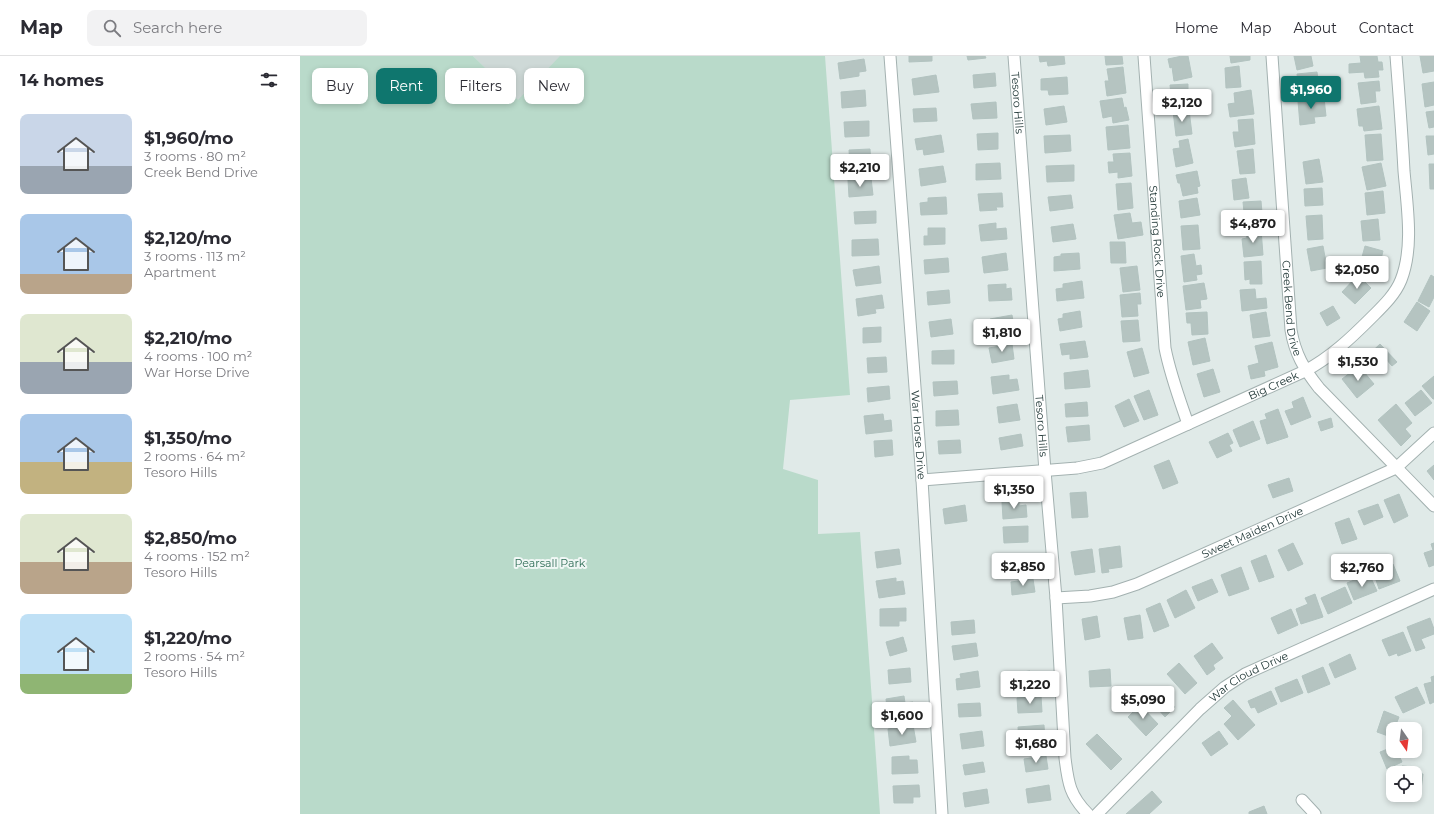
<!DOCTYPE html>
<meta charset="utf-8">
<style>
:root{--surface:#fff;--page:#f2f2f3;--text:#2b2b33;--muted:#7c7c81;--line:#e1e1e2;--accent:#0f766e}
body{margin:0;font-family:Montserrat,sans-serif;background:var(--page);color:var(--text);height:100vh;display:flex;flex-direction:column;font-size:15px;white-space:nowrap}
*{box-sizing:border-box;margin:0}
p{font-size:13px;color:var(--muted)}
.icon{flex:none;width:22px;height:22px;fill:none;stroke:currentColor;stroke-width:2;stroke-linecap:round;stroke-linejoin:round}
.map{position:relative;flex:1;overflow:hidden}
.drawer{display:flex;flex-direction:column;background:var(--surface);width:300px}
.drawer>*{flex:none}
.guide{position:absolute;left:12px;top:12px;width:380px;height:36px;display:flex;gap:8px}
.needle{width:26px;rotate:166deg}
.tools{position:absolute;left:1086px;top:666px;display:grid;gap:8px}
.tools a{display:grid;place-items:center;width:36px;height:36px;border-radius:8px;background:var(--surface);box-shadow:0 2px 6px #0003;font-size:20px}
.price{position:absolute;translate:-50% -34px;padding:0 9px;border-radius:4px;background:#fff;color:#222;font-size:13px;line-height:26px;filter:drop-shadow(0 1px 2px #0008)}
.price::after{content:'';position:absolute;left:50%;top:24px;width:12px;height:9px;margin-left:-6px;background:inherit;clip-path:polygon(0 0,100% 0,50% 100%)}
.price.on{background:var(--accent);color:#fff}
ul{padding:0;list-style:none}
li{display:flex;align-items:center;gap:12px;height:100px;padding:0 20px}
li span{display:grid;place-items:center;flex:none;width:112px;height:80px;border-radius:8px;color:#555}
li>.icon{margin-inline-start:auto}
span .icon{width:48px;height:48px;fill:#fffc;stroke-width:1}
li b{font-size:17px}
h2{display:flex;justify-content:space-between;align-items:center;height:48px;padding:0 20px;font-size:17px}
.pill{padding:0 14px;border-radius:8px;background:var(--surface);box-shadow:0 2px 6px #0003;font-size:14px;line-height:36px}
.pill.on{background:var(--accent);color:#fff}
header{display:flex;align-items:center;gap:24px;box-sizing:border-box;height:56px;padding:0 20px;background:var(--surface);border-bottom:1px solid var(--line)}
header strong{font-size:19px}
nav{display:flex;gap:22px;margin-inline-start:auto;font-size:14px}
.search{width:280px;height:36px;background:var(--page);display:flex;align-items:center;gap:10px;box-sizing:border-box;padding:0 14px;border-radius:8px;color:var(--muted);font-size:15px}
main{display:flex;flex:1;min-height:0}
.map>svg:first-child{display:block}
</style>
<header>
<strong>Map</strong>
<div class="search"><svg class="icon" aria-label="search" viewBox="0 0 24 24"><circle cx="10" cy="10" r="6"/><path d="M15 15l6 6"/></svg>Search here</div>
<nav><a>Home</a><a>Map</a><a>About</a><a>Contact</a></nav>
</header>
<main>
<section class="drawer">
<h2>14 homes<svg class="icon" aria-label="filters" viewBox="0 0 24 24"><path d="M4 7h16M4 17h16"/><circle cx="9" cy="7" r="2"/><circle cx="15" cy="17" r="2"/></svg></h2>
<ul>
<li><span style="background:linear-gradient(#c9d6e8 65%,#9aa5b1 0)"><svg class="icon" aria-label="home" viewBox="0 0 24 24"><path d="M3 11l9-7 9 7M6 9v11h12V9"/></svg></span><div><b>$1,960/mo</b><p>3 rooms · 80 m²</p><p>Creek Bend Drive</p></div></li>
<li><span style="background:linear-gradient(#a9c7e8 75%,#b9a48a 0)"><svg class="icon" aria-label="home" viewBox="0 0 24 24"><path d="M3 11l9-7 9 7M6 9v11h12V9"/></svg></span><div><b>$2,120/mo</b><p>3 rooms · 113 m²</p><p>Apartment</p></div></li>
<li><span style="background:linear-gradient(#dfe7d0 60%,#9aa5b1 0)"><svg class="icon" aria-label="home" viewBox="0 0 24 24"><path d="M3 11l9-7 9 7M6 9v11h12V9"/></svg></span><div><b>$2,210/mo</b><p>4 rooms · 100 m²</p><p>War Horse Drive</p></div></li>
<li><span style="background:linear-gradient(#a9c7e8 60%,#c2b280 0)"><svg class="icon" aria-label="home" viewBox="0 0 24 24"><path d="M3 11l9-7 9 7M6 9v11h12V9"/></svg></span><div><b>$1,350/mo</b><p>2 rooms · 64 m²</p><p>Tesoro Hills</p></div></li>
<li><span style="background:linear-gradient(#dfe7d0 60%,#b9a48a 0)"><svg class="icon" aria-label="home" viewBox="0 0 24 24"><path d="M3 11l9-7 9 7M6 9v11h12V9"/></svg></span><div><b>$2,850/mo</b><p>4 rooms · 152 m²</p><p>Tesoro Hills</p></div></li>
<li><span style="background:linear-gradient(#bfe0f5 75%,#8fb573 0)"><svg class="icon" aria-label="home" viewBox="0 0 24 24"><path d="M3 11l9-7 9 7M6 9v11h12V9"/></svg></span><div><b>$1,220/mo</b><p>2 rooms · 54 m²</p><p>Tesoro Hills</p></div></li>
</ul>
</section>
<div class="map">
<svg width="1134" height="758" viewBox="0 0 1134 758">
<rect width="100%" height="100%" fill="#e0eae8"/>
<polygon fill="#ced9d7" points="173,0 262,0 218,45"/>
<polygon fill="#b9daca" points="0,0 173,0 218,44 260,0 525,0 550,339 490,344 483,413 518,424 518,478 560,476 580,758 0,758"/>
<g fill="#b5c4c1" stroke="#b2c3c0">
<polygon points="609,0 632,0 632,5 609,6"/>
<polygon points="667,0 685,0 686,2 668,4"/>
<polygon points="739,0 764,0 765,8 748,10 747,5 740,6"/>
<polygon points="805,0 822,0 823,8 806,9"/>
<polygon points="882,0 888,0 892,21 874,25 872,11 870,12 868,3"/>
<polygon points="930,0 950,0 950,4 931,7"/>
<polygon points="994,0 1011,0 1013,10 997,14"/>
<polygon points="1060,0 1077,0 1078,6 1082,6 1083,14 1078,14 1079,21 1065,22 1064,16 1049,17 1049,8 1061,7"/>
<polygon points="1120,0 1134,0 1134,15 1123,17"/>
<polygon points="564,3 566,15 559,16 559,20 540,23 538,7"/>
<polygon points="939,10 941,31 926,32 925,12"/>
<polygon points="823,11 826,37 807,40 805,25 809,25 807,13"/>
<polygon points="1017,16 1019,32 999,34 997,18"/>
<polygon points="695,17 696,30 674,32 673,19"/>
<polygon points="636,19 639,36 614,39 612,23"/>
<polygon points="767,21 768,38 749,39 748,34 741,34 741,23"/>
<polygon points="1079,25 1080,35 1075,35 1076,46 1061,48 1058,27"/>
<polygon points="1134,26 1134,49 1125,51 1122,28"/>
<polygon points="888,28 888,34 892,34 893,44 882,44 882,48 872,48 870,29"/>
<polygon points="565,34 566,50 542,52 541,36"/>
<polygon points="951,34 954,58 930,61 928,48 935,47 934,37"/>
<polygon points="822,42 824,52 826,51 829,64 813,67 812,60 803,62 800,45"/>
<polygon points="1024,42 1026,60 1014,61 1015,67 1000,69 998,45"/>
<polygon points="696,46 697,62 673,63 671,48"/>
<polygon points="764,50 767,66 746,69 744,53"/>
<polygon points="1079,50 1082,73 1064,75 1063,70 1059,70 1057,53"/>
<polygon points="636,52 637,65 614,66 613,53"/>
<polygon points="889,54 892,78 876,80 873,55"/>
<polygon points="1134,55 1134,71 1129,72 1126,56"/>
<polygon points="953,63 955,88 935,91 933,76 939,76 938,64"/>
<polygon points="569,65 569,80 545,81 544,66"/>
<polygon points="828,69 830,92 808,94 806,71"/>
<polygon points="698,77 698,93 678,94 677,78"/>
<polygon points="1081,78 1083,104 1067,105 1065,79"/>
<polygon points="641,79 644,96 624,99 623,93 617,94 615,83"/>
<polygon points="770,79 771,95 745,97 744,80"/>
<polygon points="1126,80 1134,80 1134,98 1128,99"/>
<polygon points="888,83 893,107 876,111 873,93 880,92 879,85"/>
<polygon points="570,93 571,109 550,111 549,94"/>
<polygon points="953,93 955,117 940,118 937,95"/>
<polygon points="830,97 832,120 818,122 818,116 809,117 808,106 814,106 813,98"/>
<polygon points="1019,103 1023,126 1006,128 1003,106"/>
<polygon points="700,107 701,123 676,124 676,108"/>
<polygon points="1081,107 1086,130 1067,134 1062,111"/>
<polygon points="1129,108 1134,108 1134,133 1130,133"/>
<polygon points="774,109 774,125 747,126 746,110"/>
<polygon points="643,110 646,126 621,130 619,113"/>
<polygon points="897,115 900,130 897,131 898,137 883,140 880,127 878,127 876,119"/>
<polygon points="571,122 573,139 549,141 548,124"/>
<polygon points="946,122 949,142 934,144 932,124"/>
<polygon points="831,127 833,152 818,154 816,128"/>
<polygon points="1022,132 1023,149 1005,150 1004,133"/>
<polygon points="1083,135 1085,157 1067,159 1065,137"/>
<polygon points="702,137 703,151 696,151 697,154 680,155 678,138"/>
<polygon points="771,139 773,152 750,155 748,141"/>
<polygon points="646,141 647,158 621,159 620,147 628,146 628,142"/>
<polygon points="897,142 900,159 881,162 879,145"/>
<polygon points="961,145 963,169 948,170 948,165 941,166 940,156 944,156 943,146"/>
<polygon points="576,155 576,167 555,168 554,156"/>
<polygon points="830,157 832,167 841,166 843,179 818,183 814,159"/>
<polygon points="1022,159 1023,183 1008,184 1006,160"/>
<polygon points="1078,163 1080,184 1063,185 1061,165"/>
<polygon points="696,167 696,173 706,172 707,183 681,185 679,169"/>
<polygon points="773,168 776,183 753,186 751,171"/>
<polygon points="898,169 900,193 883,194 881,170"/>
<polygon points="628,172 645,172 645,188 624,189 624,180 628,180"/>
<polygon points="961,173 963,199 944,201 942,183 947,182 946,175"/>
<polygon points="578,183 579,199 552,200 552,184"/>
<polygon points="810,186 825,186 826,207 811,207"/>
<polygon points="1023,190 1027,212 1011,215 1007,193"/>
<polygon points="1065,190 1083,195 1077,220 1058,216"/>
<polygon points="706,197 708,214 684,217 682,201"/>
<polygon points="779,197 780,213 754,215 754,201 761,200 761,198"/>
<polygon points="894,198 896,210 901,209 902,218 896,219 897,224 884,226 881,200"/>
<polygon points="648,202 649,216 625,218 624,204"/>
<polygon points="961,205 962,228 950,228 950,223 945,224 944,206"/>
<polygon points="579,210 581,227 556,230 553,214"/>
<polygon points="837,210 840,234 823,236 820,212"/>
<polygon points="1058,219 1071,232 1055,248 1042,236"/>
<polygon points="1131,219 1134,221 1134,241 1129,251 1118,245"/>
<polygon points="782,225 784,242 757,245 756,233 763,232 763,228"/>
<polygon points="904,227 907,243 900,244 901,252 886,254 883,230"/>
<polygon points="706,228 706,233 711,232 712,244 689,245 688,229"/>
<polygon points="955,233 956,243 966,242 967,252 942,255 940,234"/>
<polygon points="649,234 650,247 628,249 627,236"/>
<polygon points="840,237 841,248 837,248 838,260 822,261 820,239"/>
<polygon points="582,239 584,252 575,253 576,257 558,260 556,243"/>
<polygon points="1117,246 1130,255 1117,275 1104,266"/>
<polygon points="1033,250 1040,262 1027,270 1020,257"/>
<polygon points="780,255 782,271 760,275 758,263 763,262 763,258"/>
<polygon points="907,256 908,278 892,279 891,267 887,267 886,257"/>
<polygon points="966,256 970,280 953,282 950,259"/>
<polygon points="712,259 714,271 693,276 690,263"/>
<polygon points="651,263 653,278 631,281 629,266"/>
<polygon points="838,264 840,285 823,286 821,265"/>
<polygon points="581,271 581,286 563,287 563,272"/>
<polygon points="905,282 910,305 893,309 888,286"/>
<polygon points="785,285 788,301 770,303 770,298 762,299 760,288"/>
<polygon points="972,286 978,311 964,315 965,320 951,323 948,310 959,307 955,290"/>
<polygon points="712,288 714,303 692,307 689,292"/>
<polygon points="1080,288 1097,306 1092,310 1086,303 1074,314 1064,303"/>
<polygon points="842,292 849,317 834,321 827,296"/>
<polygon points="654,294 654,308 632,308 632,295"/>
<polygon points="586,301 587,316 568,317 567,302"/>
<polygon points="1059,310 1074,328 1057,342 1042,323"/>
<polygon points="913,313 920,336 904,341 897,318"/>
<polygon points="788,314 790,331 765,333 764,317"/>
<polygon points="709,319 709,324 717,323 719,334 693,338 691,321"/>
<polygon points="1134,320 1134,343 1133,343 1122,330"/>
<polygon points="657,325 658,338 634,340 633,326"/>
<polygon points="589,330 590,343 568,346 567,332"/>
<polygon points="849,334 858,359 844,364 834,340"/>
<polygon points="1121,334 1132,347 1115,360 1105,347"/>
<polygon points="1003,341 1011,361 991,369 985,355 994,352 992,346"/>
<polygon points="829,343 839,365 824,371 815,350"/>
<polygon points="787,346 788,360 766,361 765,348"/>
<polygon points="717,348 720,364 699,367 697,351"/>
<polygon points="1096,348 1112,367 1105,373 1111,380 1101,390 1078,364"/>
<polygon points="978,353 988,381 967,388 960,365 967,363 965,358"/>
<polygon points="658,354 659,369 636,370 636,355"/>
<polygon points="583,358 584,365 591,364 592,375 566,378 564,360"/>
<polygon points="1031,362 1033,371 1021,375 1018,366"/>
<polygon points="953,365 960,383 940,391 933,374"/>
<polygon points="789,369 790,384 768,386 766,371"/>
<polygon points="928,377 933,387 929,389 932,395 917,402 909,386"/>
<polygon points="721,378 723,390 701,394 699,382"/>
<polygon points="592,384 593,399 575,401 574,385"/>
<polygon points="660,384 661,397 639,398 638,385"/>
<polygon points="869,404 878,427 863,433 854,410"/>
<polygon points="1134,409 1134,424 1127,415"/>
<polygon points="989,422 993,435 973,442 968,429"/>
<polygon points="786,436 788,461 772,462 770,437"/>
<polygon points="1099,438 1108,460 1094,467 1084,444"/>
<polygon points="719,445 719,450 726,449 727,461 703,463 702,446"/>
<polygon points="1078,448 1083,461 1064,469 1058,455"/>
<polygon points="665,449 667,465 645,468 643,453"/>
<polygon points="1049,462 1057,483 1042,488 1035,467"/>
<polygon points="728,470 728,486 704,487 703,471"/>
<polygon points="993,487 1003,508 988,515 978,494"/>
<polygon points="1134,487 1134,509 1129,511 1124,497 1133,494 1131,488"/>
<polygon points="820,490 822,511 808,513 809,516 802,517 799,493"/>
<polygon points="599,493 601,508 577,512 575,496"/>
<polygon points="792,493 795,516 775,519 771,496"/>
<polygon points="729,498 731,515 710,517 709,501"/>
<polygon points="966,499 974,521 959,526 951,505"/>
<polygon points="1093,508 1100,525 1079,533 1073,515"/>
<polygon points="941,511 949,533 929,540 921,519"/>
<polygon points="1064,520 1066,524 1071,522 1077,535 1054,544 1047,527"/>
<polygon points="596,522 596,526 603,525 605,538 579,542 576,525"/>
<polygon points="733,523 735,536 712,539 711,526"/>
<polygon points="912,523 918,536 898,545 892,531"/>
<polygon points="1045,531 1052,547 1028,558 1021,542"/>
<polygon points="886,534 895,552 875,562 867,544"/>
<polygon points="1015,538 1023,561 1001,568 996,553 1008,548 1005,542"/>
<polygon points="860,547 869,570 854,576 846,553"/>
<polygon points="606,552 606,565 599,565 599,570 580,570 580,553"/>
<polygon points="991,553 998,569 978,578 971,562"/>
<polygon points="840,559 843,582 828,584 824,562"/>
<polygon points="797,560 800,581 785,584 782,563"/>
<polygon points="1130,562 1134,573 1134,578 1121,583 1125,592 1116,595 1107,571"/>
<polygon points="674,564 675,577 652,579 651,566"/>
<polygon points="1103,576 1111,595 1098,600 1097,597 1089,600 1082,584"/>
<polygon points="603,581 607,595 590,600 586,586"/>
<polygon points="676,587 678,600 654,604 652,590"/>
<polygon points="912,587 923,602 913,609 915,613 907,619 894,600"/>
<polygon points="1050,598 1056,613 1035,622 1029,608"/>
<polygon points="879,607 897,627 885,638 867,618"/>
<polygon points="1023,611 1030,628 1008,637 1002,620"/>
<polygon points="610,612 611,626 589,628 588,614"/>
<polygon points="810,613 811,630 790,631 789,615"/>
<polygon points="678,615 680,631 657,634 656,623 661,622 660,618"/>
<polygon points="730,615 731,621 740,620 741,632 715,634 714,617"/>
<polygon points="1134,620 1134,646 1130,648 1124,628 1132,626 1131,621"/>
<polygon points="997,623 1003,637 981,646 975,632"/>
<polygon points="1117,631 1125,647 1103,657 1095,641"/>
<polygon points="860,635 875,651 865,661 850,644"/>
<polygon points="971,635 977,648 958,657 955,651 951,652 948,645"/>
<polygon points="604,640 605,647 613,646 614,656 588,660 586,643"/>
<polygon points="741,640 742,656 718,657 717,642"/>
<polygon points="933,644 955,669 938,684 924,668 932,660 924,652"/>
<polygon points="680,647 681,660 659,661 658,648"/>
<polygon points="840,649 858,668 846,680 828,661"/>
<polygon points="1084,655 1099,661 1091,681 1077,676"/>
<polygon points="613,669 616,686 590,690 588,673"/>
<polygon points="744,669 745,686 719,688 718,671"/>
<polygon points="682,675 684,690 662,693 660,678"/>
<polygon points="919,675 928,688 911,700 902,687"/>
<polygon points="797,678 822,703 811,714 786,688"/>
<polygon points="1093,691 1093,695 1097,695 1102,706 1087,713 1080,696"/>
<polygon points="609,700 609,704 617,704 618,717 592,718 592,701"/>
<polygon points="746,700 748,713 726,716 724,703"/>
<polygon points="683,706 685,716 665,719 663,709"/>
<polygon points="1102,710 1113,711 1112,717 1101,717"/>
<polygon points="1115,717 1123,718 1121,734 1115,734"/>
<polygon points="619,729 620,741 613,741 613,747 594,747 593,730"/>
<polygon points="749,729 751,744 728,747 726,733"/>
<polygon points="687,733 689,747 665,751 663,737"/>
<polygon points="852,735 862,746 849,758 826,758"/>
<polygon points="964,750 967,758 949,758 949,756"/>
</g>
<g fill="none" stroke-linecap="round" stroke-linejoin="round">
<defs>
<g id="street">
<path id="s1" d="M590 0 622 424 642 758"/>
<path id="s2" d="M714 0 745 415 756 542 765 702C768 727 770 740 788 758"/>
<path id="s3" d="M844 0 865 292C870 318 879 342 888 368"/>
<path id="s4" d="M972 0 991 274C995 298 1004 313 1019 332L1134 450"/>
<path id="s5" d="M622 424 777 412 802 407 1005 315C1031 301 1051 282 1071 262 1082 251 1095 239 1101 224 1114 191 1107 150 1104 115 1102 77 1099 38 1096 0"/>
<path id="s6" d="M756 542 790 540 813 536 837 528 1096 412 1134 377"/>
<polyline points="1002,744 1015,758"/>
<path id="s7" d="M797 758 900 653 925 631 945 618 1134 533"/>
</g>
</defs>
<use href="#street" stroke="#a3b1b0" stroke-width="13"/>
<use href="#street" stroke="#fff" stroke-width="11"/>
</g>
<g text-anchor="middle" stroke-width="4" stroke-linejoin="round" paint-order="stroke">
<g font-size="11" fill="#223938" stroke="#f0f7f5">
<text dy="4" stroke="none"><textPath href="#s2" startOffset="47">Tesoro Hills</textPath></text>
<text dy="4" stroke="none"><textPath href="#s3" startOffset="186">Standing Rock Drive</textPath></text>
<text dy="4" stroke="none"><textPath href="#s4" startOffset="253">Creek Bend Drive</textPath></text>
<text dy="4" stroke="none"><textPath href="#s5" startOffset="369">Big Creek</textPath></text>
<text dy="4" stroke="none"><textPath href="#s2" startOffset="371">Tesoro Hills</textPath></text>
<text dy="4" stroke="none"><textPath href="#s1" startOffset="380">War Horse Drive</textPath></text>
<text dy="4" stroke="none"><textPath href="#s6" startOffset="209">Sweet Maiden Drive</textPath></text>
<text dy="4" stroke="none"><textPath href="#s7" startOffset="206">War Cloud Drive</textPath></text>
</g>
<g font-size="11" fill="#2e6d56" stroke="#f0f7f5">
<text x="250" y="511">Pearsall Park</text>
</g>
</g>
</svg>
<div class="tools">
<a><svg class="needle" viewBox="-14 -14 28 28"><path d="M0-13l5 13h-10z" fill="#e53935"/><path d="M0 13l5-13h-10z" fill="#7c7c81"/></svg></a>
<a><svg class="icon" aria-label="locate" viewBox="0 0 24 24"><circle cx="12" cy="12" r="6"/><path d="M12 2v4M12 18v4M2 12h4M18 12h4"/></svg></a>
</div>
<b class="price on" style="left:1011px;top:54px">$1,960</b>
<b class="price" style="left:882px;top:67px">$2,120</b>
<b class="price" style="left:560px;top:132px">$2,210</b>
<b class="price" style="left:953px;top:188px">$4,870</b>
<b class="price" style="left:1057px;top:234px">$2,050</b>
<b class="price" style="left:702px;top:297px">$1,810</b>
<b class="price" style="left:1058px;top:326px">$1,530</b>
<b class="price" style="left:714px;top:454px">$1,350</b>
<b class="price" style="left:723px;top:531px">$2,850</b>
<b class="price" style="left:1062px;top:532px">$2,760</b>
<b class="price" style="left:730px;top:649px">$1,220</b>
<b class="price" style="left:843px;top:664px">$5,090</b>
<b class="price" style="left:602px;top:680px">$1,600</b>
<b class="price" style="left:736px;top:708px">$1,680</b>
<div class="guide">
<a class="pill">Buy</a>
<a class="pill on">Rent</a>
<a class="pill">Filters</a>
<a class="pill">New</a>
</div>
</div>
</main>
